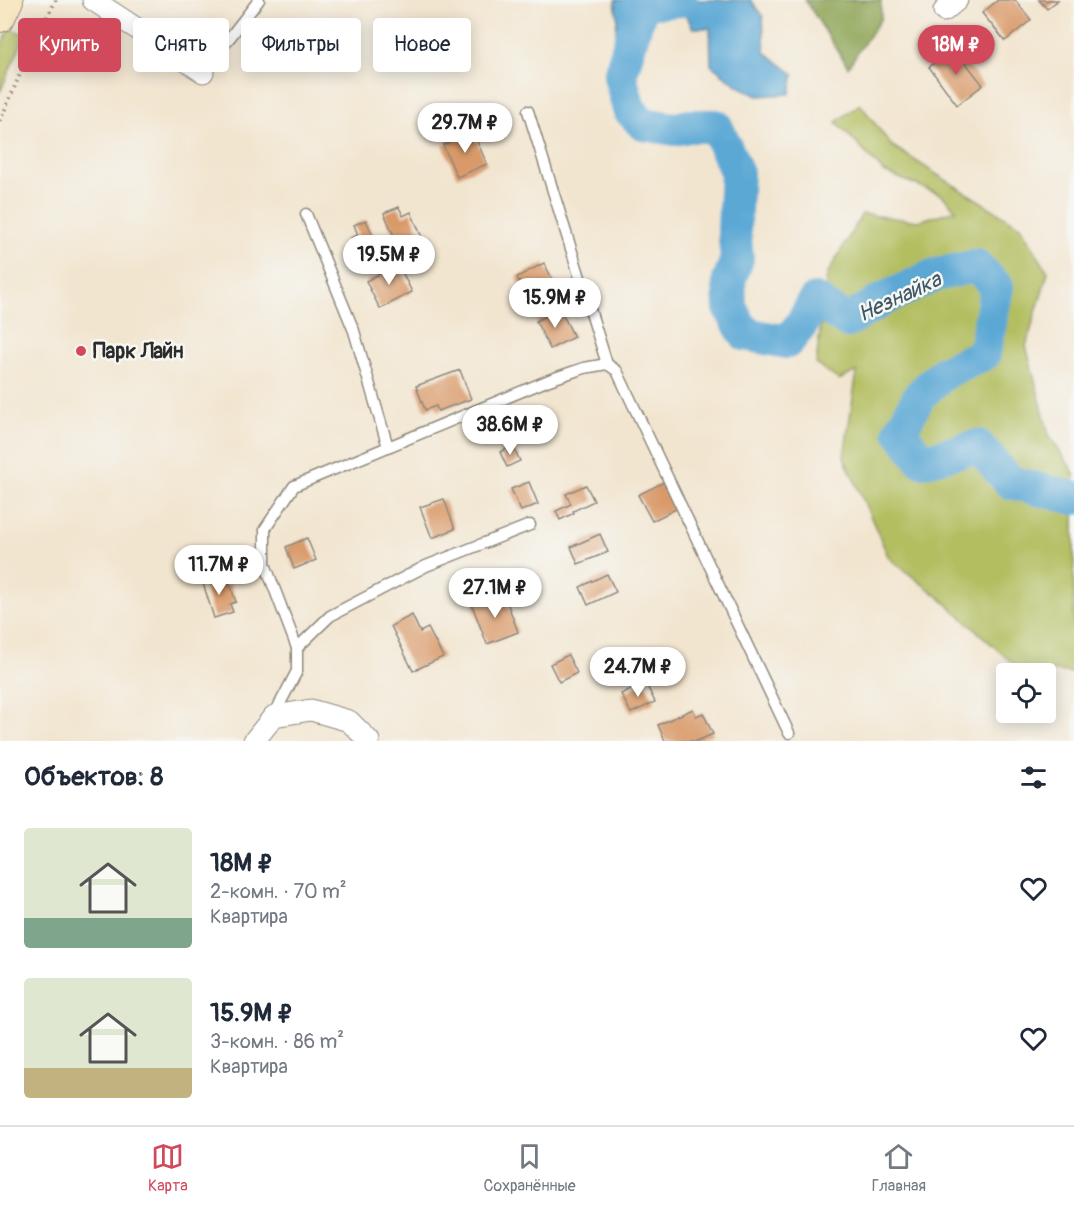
<!DOCTYPE html>
<html lang="ru">
<meta charset="utf-8">
<style>
:root{--surface:#fff;--page:#f2f2f3;--text:#1f2937;--muted:#747a83;--line:#e0e1e3;--accent:#d1495b}
body{margin:0;font-family:Pangolin,sans-serif;background:var(--page);color:var(--text);height:100vh;display:flex;flex-direction:column;font-size:22px;white-space:nowrap}
*{box-sizing:border-box;margin:0}
p{font-size:20px;color:var(--muted)}
.icon{flex:none;width:33px;height:33px;fill:none;stroke:currentColor;stroke-width:2;stroke-linecap:round;stroke-linejoin:round}
.map{position:relative;height:741px;overflow:hidden}
.panel{display:flex;flex-direction:column;background:var(--surface);flex:1}
.panel>*{flex:none}
.banner{position:absolute;left:18px;top:18px;width:600px;height:54px;display:flex;gap:12px}
.tools{position:absolute;left:996px;top:663px;display:grid;gap:12px}
.tools a{display:grid;place-items:center;width:60px;height:60px;border-radius:6px;background:var(--surface);box-shadow:0 3px 15px #0003;font-size:30px}
.price{position:absolute;translate:-50% -51px;padding:0 14px;border-radius:21px;background:#fff;color:#222;font-size:20px;line-height:39px;filter:drop-shadow(0 2px 3px #0008)}
.price::after{content:'';position:absolute;left:50%;top:36px;width:18px;height:14px;margin-left:-9px;background:inherit;clip-path:polygon(0 0,100% 0,50% 100%)}
.price.selected{background:var(--accent);color:#fff}
ul{padding:0;list-style:none}
li{display:flex;align-items:center;gap:18px;height:150px;padding:0 24px}
li span{display:grid;place-items:center;flex:none;width:168px;height:120px;border-radius:6px;color:#555}
li>.icon{margin-inline-start:auto}
span .icon{width:72px;height:72px;fill:#fffc;stroke-width:1}
li b{font-size:26px}
h2{display:flex;justify-content:space-between;align-items:center;height:72px;padding:0 24px;font-size:26px}
.tag{padding:0 21px;border-radius:6px;background:var(--surface);box-shadow:0 3px 15px #0003;font-size:21px;line-height:54px}
.tag.selected{background:var(--accent);color:#fff}
.dock{display:flex;justify-content:space-around;align-items:center;height:84px;border-top:2px solid var(--line);background:var(--surface);font-size:16px;color:var(--muted)}
.dock a{display:grid;justify-items:center;gap:3px}
.dock .selected{color:var(--accent)}
.map>svg:first-child{display:block}
</style>
<div class="map">
<svg width="1074" height="741" viewBox="0 0 1074 741">
<rect width="100%" height="100%" fill="#f6f6f2"/>
<filter id="ink" filterUnits="userSpaceOnUse"><feTurbulence type="fractalNoise" baseFrequency=".0167" numOctaves="2"/><feDisplacementMap in="SourceGraphic" scale="12" xChannelSelector="R" yChannelSelector="G"/><feConvolveMatrix kernelMatrix="1 2 1 2 8 2 1 2 1" color-interpolation-filters="sRGB"/></filter>
<filter id="wash" filterUnits="userSpaceOnUse"><feTurbulence type="fractalNoise" baseFrequency=".008" numOctaves="4" result="noise"/><feDisplacementMap in="SourceGraphic" scale="24" xChannelSelector="R" yChannelSelector="G"/><feGaussianBlur stdDeviation="1.35" result="paint"/><feColorMatrix in="noise" values="0 0 0 0 0 0 0 0 0 0 0 0 0 0 0 0 0 1.4 0 .05"/><feComposite in="paint" operator="in"/></filter>
<g filter="url(#wash)">
<rect width="100%" height="100%" fill="#f2e5cf"/>
<g fill="#b3be60" stroke="#6f7446" stroke-width="1.5">
<polygon points="10,28 25,35 0,92 0,48"/>
<polygon points="860,104 891,145 939,176 1020,226 1048,272 1026,346 1049,435 1074,473 1074,673 1017,667 940,598 889,558 844,457 857,371 839,380 816,364 827,275 862,214 918,221 956,210 942,195 884,172 836,122"/>
</g>
<polygon fill="#8ea556" stroke="#5c6840" stroke-width="1.5" points="805,0 881,0 881,18 848,67"/>
<polygon fill="#5ca8d5" stroke="#446a80" stroke-width="1.5" points="615,0 751,0 763,17 765,52 794,74 790,94 758,96 737,85 711,65 710,28 693,28 684,12 658,9 630,60 615,51 617,17"/>
<g fill="none" stroke-linecap="round" stroke-linejoin="round">
<polyline stroke="#5ca8d5" stroke-width="34" points="681,0 642,3 620,76 629,109 643,124 675,129 689,126 716,126 737,173 734,229 737,259 729,280 730,308 745,334 787,342 801,325 815,300 847,321 886,298 935,275 976,266 997,287 984,354 945,372 920,395 900,431 922,461 978,446 1010,482 1074,498"/>
</g>
<g id="blocks">
<g fill="#d99968">
<polygon points="998,0 1015,0 1031,20 1005,41 982,13"/>
<polygon points="1039,0 1058,0 1047,9"/>
<polygon points="954,48 983,85 957,105 929,67"/>
<polygon points="473,132 487,164 457,177 443,145"/>
<polygon points="399,207 403,216 411,212 424,242 401,252 384,213"/>
<polygon points="366,220 383,258 364,266 351,238 358,235 354,225"/>
<polygon points="544,263 559,292 531,306 517,277"/>
<polygon points="398,264 412,292 380,309 366,281"/>
<polygon points="560,309 574,337 550,349 536,321"/>
<polygon points="460,370 471,399 438,411 436,406 425,410 416,386"/>
<polygon points="513,446 520,461 507,467 500,452"/>
<polygon points="529,482 538,504 521,511 511,489"/>
<polygon points="664,482 678,508 652,521 638,495"/>
<polygon points="586,485 594,501 573,511 574,513 560,520 556,511 571,504 566,494"/>
<polygon points="444,499 455,529 432,538 420,507"/>
<polygon points="600,534 608,552 578,564 571,547"/>
<polygon points="307,538 316,560 294,569 286,547"/>
<polygon points="221,574 224,585 230,584 236,602 230,604 233,612 214,618 202,580"/>
<polygon points="607,574 616,592 588,605 580,587"/>
<polygon points="504,594 518,632 487,644 472,605"/>
<polygon points="412,615 420,632 428,628 443,657 413,671 391,626"/>
<polygon points="568,655 577,673 559,682 550,664"/>
<polygon points="645,682 655,702 631,713 621,694"/>
<polygon points="693,709 696,716 703,713 713,734 697,741 665,741 658,725"/>
</g>
</g>
</g>
<g filter="url(#ink)">
<use href="#blocks" fill-opacity="0" stroke="#8e887d" stroke-width="1.5"/>
<g fill="none" stroke-linecap="round" stroke-linejoin="round">
<defs>
<g id="service">
<polyline points="203,72 259,0"/>
<polyline points="528,111 607,364"/>
<polyline points="306,214 354,331 388,447"/>
<polyline points="297,648 330,616 426,566 530,525"/>
<polyline points="274,715 297,671 297,648 265,564 265,529 294,486 549,380 584,368 607,364 617,371 789,733"/>
</g>
<g id="minor">
<polyline points="93,0 203,72"/>
<polyline points="944,11 957,0"/>
<polyline points="254,741 274,716 311,710 349,721 369,741"/>
</g>
<polyline id="secondary" points="0,17 8,0"/>
</defs>
<use href="#service" stroke="#8e887d" stroke-width="13"/>
<use href="#minor" stroke="#8e887d" stroke-width="23"/>
<use href="#secondary" stroke="#8e887d" stroke-width="32"/>
<polyline stroke="#8e887d" stroke-width="4" stroke-dasharray="1.5 4.5" stroke-linecap="butt" points="0,121 32,46 56,0"/>
<use href="#service" stroke="#fff" stroke-width="10"/>
<use href="#minor" stroke="#fff" stroke-width="21"/>
<use href="#secondary" stroke="#f7e8c3" stroke-width="30"/>
</g>
</g>
<circle fill="#d1495b" stroke="#f6f6f2" stroke-width="2" cx="81" cy="351" r="6"/>
<g text-anchor="middle" stroke-width="5" stroke-linejoin="round" paint-order="stroke">
<g font-size="21" font-weight="bold" fill="#2b2b2b" stroke="#f6f6f2" text-anchor="start">
<text x="93" y="358">Парк Лайн</text>
</g>
<g font-size="22" font-style="italic" fill="#3c5766" stroke="#f6f6f2">
<text transform="translate(899 296) rotate(-25)" y="8">Незнайка</text>
</g>
</g>
</svg>
<div class="tools">
<a><svg class="icon" aria-label="locate" viewBox="0 0 24 24"><circle cx="12" cy="12" r="6"/><path d="M12 2v4M12 18v4M2 12h4M18 12h4"/></svg></a>
</div>
<b class="price selected" style="left:956px;top:76px">18M ₽</b>
<b class="price" style="left:465px;top:154px">29.7M ₽</b>
<b class="price" style="left:389px;top:286px">19.5M ₽</b>
<b class="price" style="left:555px;top:329px">15.9M ₽</b>
<b class="price" style="left:510px;top:456px">38.6M ₽</b>
<b class="price" style="left:219px;top:596px">11.7M ₽</b>
<b class="price" style="left:495px;top:619px">27.1M ₽</b>
<b class="price" style="left:638px;top:698px">24.7M ₽</b>
<div class="banner">
<a class="tag selected">Купить</a>
<a class="tag">Снять</a>
<a class="tag">Фильтры</a>
<a class="tag">Новое</a>
</div>
</div>
<section class="panel">
<h2>Объектов: 8<svg class="icon" aria-label="filters" viewBox="0 0 24 24"><path d="M4 7h16M4 17h16"/><circle cx="9" cy="7" r="2"/><circle cx="15" cy="17" r="2"/></svg></h2>
<ul>
<li><span style="background:linear-gradient(#dfe7d0 75%,#7fa58c 0)"><svg class="icon" aria-label="home" viewBox="0 0 24 24"><path d="M3 11l9-7 9 7M6 9v11h12V9"/></svg></span><div><b>18M ₽</b><p>2-комн. · 70 m²</p><p>Квартира</p></div><svg class="icon" aria-label="heart" viewBox="0 0 24 24"><path d="M12 20l-8-8c-3-5 5-10 8-4 3-6 11-1 8 4z"/></svg></li>
<li><span style="background:linear-gradient(#dfe7d0 75%,#c2b280 0)"><svg class="icon" aria-label="home" viewBox="0 0 24 24"><path d="M3 11l9-7 9 7M6 9v11h12V9"/></svg></span><div><b>15.9M ₽</b><p>3-комн. · 86 m²</p><p>Квартира</p></div><svg class="icon" aria-label="heart" viewBox="0 0 24 24"><path d="M12 20l-8-8c-3-5 5-10 8-4 3-6 11-1 8 4z"/></svg></li>
</ul>
</section>
<nav class="dock">
<a class="selected"><svg class="icon" aria-label="map" viewBox="0 0 24 24"><path d="M3 6l6-2 6 2 6-2v14l-6 2-6-2-6 2zM9 4v14M15 6v14"/></svg>Карта</a>
<a><svg class="icon" aria-label="saved" viewBox="0 0 24 24"><path d="M7 4h10v16l-5-4-5 4z"/></svg>Сохранённые</a>
<a><svg class="icon" aria-label="home" viewBox="0 0 24 24"><path d="M3 11l9-7 9 7M6 9v11h12V9"/></svg>Главная</a>
</nav>
